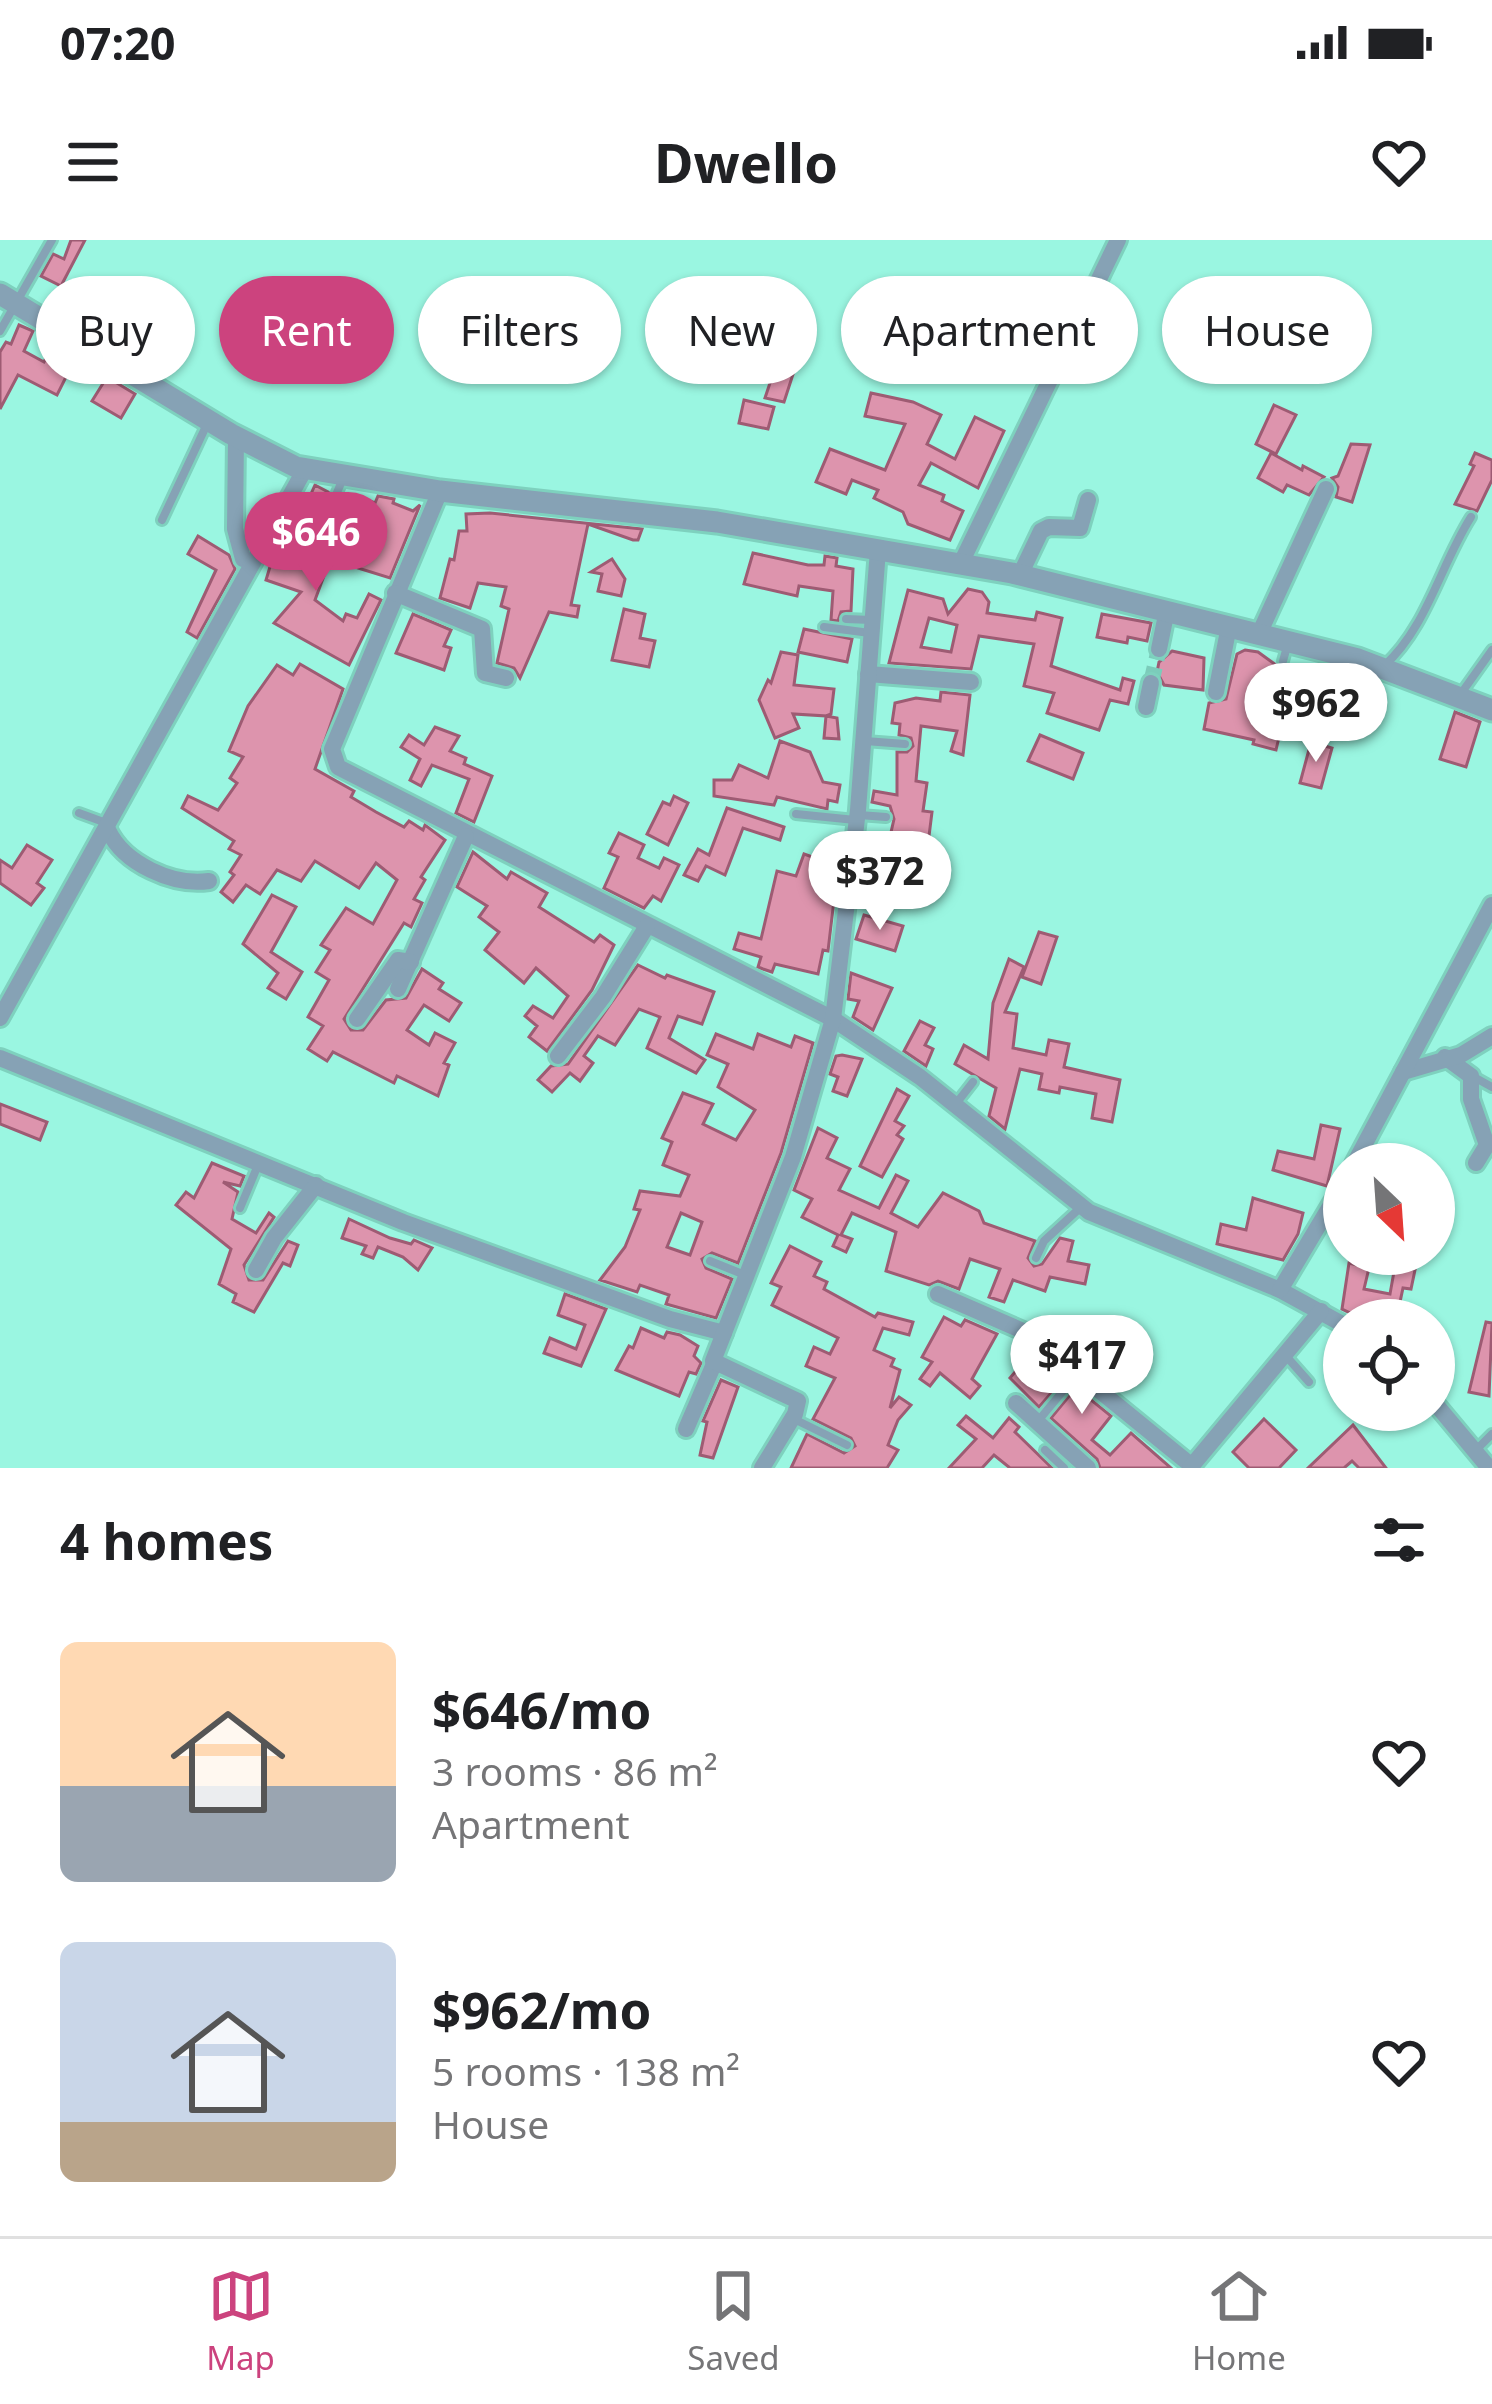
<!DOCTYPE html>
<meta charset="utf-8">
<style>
:root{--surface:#fff;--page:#f2f2f2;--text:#202124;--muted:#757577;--line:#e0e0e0;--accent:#cc437e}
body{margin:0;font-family:"Noto Sans",sans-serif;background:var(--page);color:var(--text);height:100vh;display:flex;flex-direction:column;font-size:45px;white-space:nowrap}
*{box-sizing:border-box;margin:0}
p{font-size:39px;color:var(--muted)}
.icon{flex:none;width:66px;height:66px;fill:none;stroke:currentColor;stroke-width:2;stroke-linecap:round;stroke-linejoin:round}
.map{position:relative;height:1228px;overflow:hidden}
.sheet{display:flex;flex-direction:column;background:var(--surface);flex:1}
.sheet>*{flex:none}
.hud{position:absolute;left:36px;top:36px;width:1422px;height:108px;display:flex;gap:24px}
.needle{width:78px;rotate:155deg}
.fabs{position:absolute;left:1323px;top:903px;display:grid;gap:24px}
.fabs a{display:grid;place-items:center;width:132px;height:132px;border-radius:50%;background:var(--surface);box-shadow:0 3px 9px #0004;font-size:60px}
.price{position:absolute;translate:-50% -102px;padding:0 27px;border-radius:42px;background:#fff;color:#222;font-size:39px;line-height:78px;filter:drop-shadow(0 3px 6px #0008)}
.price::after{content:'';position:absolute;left:50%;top:72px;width:36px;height:27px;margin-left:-18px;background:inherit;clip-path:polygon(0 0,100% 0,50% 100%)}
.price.on{background:var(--accent);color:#fff}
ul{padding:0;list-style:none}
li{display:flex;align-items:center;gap:36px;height:300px;padding:0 60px}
li span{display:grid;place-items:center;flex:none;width:336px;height:240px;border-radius:18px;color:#555}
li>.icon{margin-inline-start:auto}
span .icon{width:144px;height:144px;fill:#fffc;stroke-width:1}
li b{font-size:51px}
h2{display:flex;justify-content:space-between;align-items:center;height:144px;padding:0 60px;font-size:51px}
.tag{padding:0 42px;border-radius:54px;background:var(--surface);box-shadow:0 3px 9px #0004;font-size:42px;line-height:108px}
.tag.on{background:var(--accent);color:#fff}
.status{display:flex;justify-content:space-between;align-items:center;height:84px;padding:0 60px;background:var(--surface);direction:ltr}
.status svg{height:33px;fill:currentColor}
header{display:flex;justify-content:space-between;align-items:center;height:156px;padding:0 60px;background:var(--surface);font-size:54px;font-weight:700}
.tabs{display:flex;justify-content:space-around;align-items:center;height:168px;border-top:3px solid var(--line);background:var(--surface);font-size:33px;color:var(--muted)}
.tabs a{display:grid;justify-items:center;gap:6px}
.tabs .on{color:var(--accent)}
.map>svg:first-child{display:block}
</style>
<div class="status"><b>07:20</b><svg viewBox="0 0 49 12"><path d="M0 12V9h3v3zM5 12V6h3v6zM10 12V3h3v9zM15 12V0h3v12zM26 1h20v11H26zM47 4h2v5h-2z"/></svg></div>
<header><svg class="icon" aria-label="menu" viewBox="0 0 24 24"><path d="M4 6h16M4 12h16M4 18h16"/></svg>Dwello<svg class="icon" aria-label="heart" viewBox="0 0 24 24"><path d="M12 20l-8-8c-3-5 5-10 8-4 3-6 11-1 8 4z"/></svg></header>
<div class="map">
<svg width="1492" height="1228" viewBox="0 0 1492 1228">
<rect width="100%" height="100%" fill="#9af6e1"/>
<g fill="#dd94ad" stroke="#9e5b73" stroke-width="3" fill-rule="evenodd">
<polygon points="71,0 85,0 61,46 41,36 53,14 64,19"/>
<polygon points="790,83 806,94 784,162 765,158"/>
<polygon points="19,85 33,91 24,111 44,122 53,104 76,117 57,155 18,135 0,169 0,112 6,102 11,104"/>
<polygon points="107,137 135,154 121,178 92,161"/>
<polygon points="871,153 913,162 941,175 927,204 955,219 975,177 1004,191 978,248 931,223 919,245 944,255 942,261 963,271 950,300 908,284 903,272 874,258 878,250 852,240 846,254 816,242 830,209 885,230 905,184 865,176"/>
<polygon points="744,160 774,167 768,189 739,183"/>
<polygon points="1274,165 1296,175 1276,214 1256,204"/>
<polygon points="1351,204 1370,205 1352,262 1336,257 1338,247 1332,238 1338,236"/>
<polygon points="1271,213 1302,230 1303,226 1324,237 1309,255 1287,245 1283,252 1258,238"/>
<polygon points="1475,213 1492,220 1492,240 1477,271 1455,264 1474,226 1470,224"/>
<polygon points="315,245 328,252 299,321 325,333 315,360 343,381 346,374 357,378 369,354 381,360 349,425 274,383 301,352 266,340 272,320 280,322 290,283 297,285"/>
<polygon points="378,256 394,259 393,263 413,271 420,265 390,338 345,324 353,300 373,306 384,283 364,276 370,261 375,263"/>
<polygon points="490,273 642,289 638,300 633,300 588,284 571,365 579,366 577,377 549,372 520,438 514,428 497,423 509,369 501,366 506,347 478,343 470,368 440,358 450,319 454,320 459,291 467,291 466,274"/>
<polygon points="198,296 229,315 235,329 197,398 187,392 216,330 188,314"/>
<polygon points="753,313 808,325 824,325 825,316 837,318 836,326 853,329 851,371 841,372 838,381 831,380 833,351 799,346 797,356 744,344"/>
<polygon points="612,319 625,339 621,356 598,351 602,334 591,332"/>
<path d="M968 349 982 352 989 362 987 373 1035 380 1037 372 1062 378 1051 426 1120 450 1123 438 1134 441 1128 464 1110 460 1099 490 1047 473 1054 453 1024 446 1034 404 979 396 971 429 889 423 908 350 943 359 948 374ZM929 378 957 385 951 412 921 407Z"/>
<polygon points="624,369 645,374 640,398 655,401 649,427 612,420"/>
<polygon points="413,374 451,390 444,406 451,408 444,430 396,413"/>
<polygon points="1102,374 1151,383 1147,401 1128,397 1127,403 1097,397"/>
<polygon points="804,389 852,399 847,422 798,412"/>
<polygon points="1245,410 1258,412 1280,428 1326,436 1317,470 1287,463 1276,510 1253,504 1254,500 1204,489 1209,463 1226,459 1237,414"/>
<polygon points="1172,411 1204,418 1203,450 1164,445 1157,432 1159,422"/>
<polygon points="781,412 798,415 794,445 834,449 831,474 826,476 837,478 839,499 824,498 826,476 793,474 799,488 775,498 759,460 768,440 771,443"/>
<polygon points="300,424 343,449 315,529 354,551 351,557 376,572 404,587 409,581 423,590 425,585 445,600 421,637 425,640 414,659 422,663 411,687 404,683 344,779 351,790 363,790 386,760 406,758 422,729 443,743 439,749 461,763 449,781 424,765 407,790 429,805 435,793 455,803 444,823 449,825 438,856 397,836 394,843 333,812 327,821 308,809 323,786 308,777 329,740 316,732 330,710 321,705 346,668 373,684 397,640 376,623 359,648 315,621 301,641 277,630 260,654 246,645 233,662 221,652 234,635 230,632 241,615 229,609 234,601 182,568 188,556 218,570 237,543 230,538 243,517 229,511 248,466 277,425 293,435"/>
<polygon points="941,452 970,455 963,515 951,511 957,491 921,486 916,541 927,543 923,571 932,572 929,596 912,615 942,622 937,640 905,633 901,652 865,645 866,636 882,639 889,632 886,624 866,614 869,596 889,601 894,579 890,566 872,562 874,551 897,555 897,512 907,512 913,506 911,498 899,495 900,484 892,483 895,463 916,458 940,461"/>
<polygon points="1455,472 1480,482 1466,527 1440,519"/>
<polygon points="435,487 459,496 450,511 466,518 464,524 492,536 474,582 456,573 469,539 432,525 421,546 410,540 420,519 401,507 409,495 424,505"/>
<polygon points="1040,495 1083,513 1073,539 1028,521"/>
<polygon points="780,501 810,512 823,542 840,545 837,562 828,560 827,569 777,557 774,565 714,556 714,540 732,540 739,525 768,538"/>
<polygon points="1311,502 1332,508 1321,548 1300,543"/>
<polygon points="674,556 688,563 668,605 647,594 663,562 670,565"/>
<polygon points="727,568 784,587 780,600 743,588 725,635 706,626 698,641 684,635 698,609 709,615"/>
<polygon points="619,593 644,605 638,618 659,628 664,618 679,625 661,661 653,656 644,668 604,648 618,617 609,613"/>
<polygon points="27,605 52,620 37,643 44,648 31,665 0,643 0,620 12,628"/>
<polygon points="473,612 507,639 511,632 547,653 539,667 594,702 600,695 614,705 592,750 547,811 529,797 537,786 525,776 533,766 553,778 568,756 536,728 524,743 485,710 499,692 479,677 487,666 457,647"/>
<polygon points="804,614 838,626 828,711 823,710 818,734 775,724 772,732 763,729 758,727 761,717 734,709 739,693 761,699 777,631 796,636"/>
<polygon points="272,655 296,667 271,712 302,732 286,759 268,748 278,733 243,704"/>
<polygon points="864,675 903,686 895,711 856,699"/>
<polygon points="1039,692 1057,697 1041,744 1022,737"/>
<polygon points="1009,719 1024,727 1005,772 1017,774 1013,808 1046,815 1049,800 1069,804 1064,827 1120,840 1112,882 1092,878 1096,854 1060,847 1059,853 1039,849 1042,834 1020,829 1005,889 989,876 996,848 955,824 964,805 988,819 993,763"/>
<polygon points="638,725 665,738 667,735 714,752 702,784 678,776 669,798 705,820 696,833 647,808 660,777 639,769 615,805 598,796 584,816 593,823 580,841 570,833 552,852 538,840 551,826 568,824"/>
<polygon points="851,733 892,748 873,790 853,777 859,761 848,759"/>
<polygon points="920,781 934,788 925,805 933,809 926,826 904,811"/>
<path d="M716 794 753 809 758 794 791 807 795 796 813 803 781 913 738 1023 712 1013 702 1019 706 1028 732 1039 716 1078 666 1064 669 1055 640 1045 637 1052 600 1040 625 1007 640 970 634 969 640 951 680 956 689 935 663 925 672 902 662 898 683 853 713 864 703 884 736 900 755 870 718 847 728 824 707 815ZM681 973 702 982 690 1015 667 1007Z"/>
<polygon points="842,815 862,819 847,856 833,851 838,837 830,834 836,816"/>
<polygon points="897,849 909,856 895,881 904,886 897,895 903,899 882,937 860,926"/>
<polygon points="0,864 47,882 40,900 0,884"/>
<polygon points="1321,885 1340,889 1327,946 1273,930 1278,911 1314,919"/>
<polygon points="818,888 837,898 827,918 850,929 839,950 879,968 896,935 908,941 891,973 918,987 943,953 979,971 984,983 1035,1001 1028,1018 1034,1026 1042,1024 1060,998 1073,1001 1068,1021 1089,1025 1085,1044 1050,1037 1045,1051 1013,1040 1004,1062 989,1057 1000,1029 970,1019 959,1049 938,1041 929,1045 886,1031 896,992 852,973 841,995 852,999 846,1012 833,1006 838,995 802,977 812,959 794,950"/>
<polygon points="212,923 244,936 240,946 223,942 238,952 232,979 256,993 269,973 274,977 244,1025 249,1040 263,1040 288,1001 298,1005 290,1026 283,1023 254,1072 233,1062 236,1054 219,1044 231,1009 176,965 186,952 194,958"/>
<polygon points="1253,958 1303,973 1298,994 1283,1020 1217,1004 1221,984 1246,990"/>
<polygon points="349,979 390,998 411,1004 414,1000 432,1008 418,1030 403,1017 378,1007 373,1018 362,1014 366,1006 342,998"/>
<polygon points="790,1006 821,1022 814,1036 827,1042 824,1049 875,1077 878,1073 913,1082 909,1095 883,1088 874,1110 894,1119 891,1126 900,1130 890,1168 899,1157 911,1165 898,1180 888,1205 898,1210 887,1228 791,1228 807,1194 844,1213 855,1206 851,1198 813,1179 835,1138 806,1126 814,1107 830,1114 838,1098 772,1065 781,1047 771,1043"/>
<polygon points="1349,1023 1369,1028 1364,1049 1390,1054 1395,1026 1415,1030 1411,1049 1403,1048 1397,1076 1363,1069 1361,1078 1342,1069"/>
<polygon points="565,1054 606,1069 581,1126 544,1113 550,1098 576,1109 585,1085 558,1075"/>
<polygon points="944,1077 961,1086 965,1080 997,1094 972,1139 980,1146 970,1158 940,1133 930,1146 920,1139 932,1122 922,1117"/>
<polygon points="1486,1082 1492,1083 1489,1156 1469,1152"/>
<polygon points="1088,1084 1112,1104 1092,1128 1059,1101 1065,1093 1074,1101"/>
<polygon points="641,1088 664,1098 667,1092 680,1095 698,1106 694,1116 701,1123 696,1134 689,1132 679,1156 616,1130 629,1106 633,1108"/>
<polygon points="1032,1112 1111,1176 1092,1200 1110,1215 1131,1193 1171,1228 1100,1228 1097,1219 1051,1178 1070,1155 1069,1146 1058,1145 1039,1167 1010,1138"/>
<polygon points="721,1140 738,1147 713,1218 700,1215 707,1182 703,1181"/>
<polygon points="966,1176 993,1198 1009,1178 1019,1187 1015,1192 1052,1228 1010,1228 994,1215 982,1228 949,1228 976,1199 958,1185"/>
<polygon points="1264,1179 1296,1210 1279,1228 1249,1228 1233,1212"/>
<polygon points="1353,1185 1386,1228 1359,1228 1352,1221 1344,1228 1308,1228"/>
</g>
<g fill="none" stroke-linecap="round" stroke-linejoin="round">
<polyline stroke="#7bccba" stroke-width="16" stroke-dasharray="16 8" stroke-linecap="butt" points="1151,443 1159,409"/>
<defs>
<g id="service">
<polyline points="0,91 52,0"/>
<polyline points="162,280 208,182"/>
<polyline points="343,307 335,305 325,281 344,236"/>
<polyline points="846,379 871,380"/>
<polyline points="824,387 870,393"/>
<polyline points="1283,421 1288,403"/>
<path d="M1384 426C1427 387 1440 326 1471 277"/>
<polyline points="1460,455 1492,410"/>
<polyline points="865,501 905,504"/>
<polyline points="79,573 109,584"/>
<polyline points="796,574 855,580"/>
<polyline points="859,575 886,577"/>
<polyline points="853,625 881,631"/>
<polyline points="1472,836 1492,847"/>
<polyline points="955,865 973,842"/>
<polyline points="240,968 258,925"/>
<polyline points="1036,1018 1044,1001 1080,968"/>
<polyline points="710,1021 745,1035"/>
<polyline points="1286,1116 1309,1142"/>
<polyline points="794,1179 847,1205"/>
<polyline points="1038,1181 1063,1151"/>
<polyline points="1477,1209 1492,1194"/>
<polyline points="1045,1210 1064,1228"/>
</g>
<g id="minor">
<polyline points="236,197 235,289 243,319"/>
<polyline points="440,251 332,509 338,527 833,779 920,837 1089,972 1280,1050 1344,1085"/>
<polyline points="961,323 1118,0"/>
<polyline points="1020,335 1041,291 1049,287 1080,288 1088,260"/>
<polyline points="395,353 482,389 485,433 506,438"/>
<polyline points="1259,394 1326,249"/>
<polyline points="1159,409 1167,370"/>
<polyline points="868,434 971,442"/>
<polyline points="1216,452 1229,386"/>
<polyline points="1146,467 1151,443"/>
<path d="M108 590C124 624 173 646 209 641"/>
<polyline points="398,749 466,596"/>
<polyline points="0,778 305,229"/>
<polyline points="357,779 398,720 411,722"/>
<polyline points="558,816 603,757 647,686"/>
<polyline points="1445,817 1471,836 1471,859 1487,905 1476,923"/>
<polyline points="0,818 403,982 670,1079 724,1093"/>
<polyline points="1403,832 1461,815 1492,796"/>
<polyline points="1354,924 1492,665"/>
<polyline points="256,1030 274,998 316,945"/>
<polyline points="1280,1050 1344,943"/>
<polyline points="938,1054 1030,1094 1192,1226"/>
<polyline points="1434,1162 1489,1228"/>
<polyline points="1016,1163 1088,1228"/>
<polyline points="686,1189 714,1124"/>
<polyline points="762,1228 795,1174 798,1161 713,1121 793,917 833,779 858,570 878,310"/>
<polyline points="1190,1228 1321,1071"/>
</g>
<polyline id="tertiary" points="0,54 231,194 296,227 440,251 717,282 1012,333 1358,419 1492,470"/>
</defs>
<use href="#service" stroke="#7ed1be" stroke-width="14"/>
<use href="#minor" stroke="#7ed1be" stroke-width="22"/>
<use href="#tertiary" stroke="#7ed1be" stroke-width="27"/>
<use href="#service" stroke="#86a2b5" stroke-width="8"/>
<use href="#minor" stroke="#86a2b5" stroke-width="16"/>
<use href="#tertiary" stroke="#86a2b5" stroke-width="21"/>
</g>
</svg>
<div class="fabs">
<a><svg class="needle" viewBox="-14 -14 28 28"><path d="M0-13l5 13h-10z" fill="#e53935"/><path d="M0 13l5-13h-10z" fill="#757577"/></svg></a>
<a><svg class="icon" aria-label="locate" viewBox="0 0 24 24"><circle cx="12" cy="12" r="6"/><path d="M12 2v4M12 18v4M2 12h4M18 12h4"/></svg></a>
</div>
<b class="price on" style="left:316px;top:354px">$646</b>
<b class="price" style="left:1316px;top:525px">$962</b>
<b class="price" style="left:880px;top:693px">$372</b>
<b class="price" style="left:1082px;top:1177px">$417</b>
<div class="hud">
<a class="tag">Buy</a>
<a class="tag on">Rent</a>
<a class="tag">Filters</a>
<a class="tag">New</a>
<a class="tag">Apartment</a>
<a class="tag">House</a>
</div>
</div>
<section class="sheet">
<h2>4 homes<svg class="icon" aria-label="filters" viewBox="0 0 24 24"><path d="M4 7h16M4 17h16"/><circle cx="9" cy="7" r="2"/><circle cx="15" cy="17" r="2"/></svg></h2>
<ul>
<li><span style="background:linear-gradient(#ffd9b3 60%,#9aa5b1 0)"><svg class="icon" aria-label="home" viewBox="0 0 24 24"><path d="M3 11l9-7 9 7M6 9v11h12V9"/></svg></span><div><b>$646/mo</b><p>3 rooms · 86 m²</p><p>Apartment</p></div><svg class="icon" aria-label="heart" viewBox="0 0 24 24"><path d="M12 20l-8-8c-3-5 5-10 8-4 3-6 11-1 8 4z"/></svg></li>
<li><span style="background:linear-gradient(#c9d6e8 75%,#b9a48a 0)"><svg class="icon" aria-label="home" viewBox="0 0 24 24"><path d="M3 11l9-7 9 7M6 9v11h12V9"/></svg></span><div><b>$962/mo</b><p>5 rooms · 138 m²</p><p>House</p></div><svg class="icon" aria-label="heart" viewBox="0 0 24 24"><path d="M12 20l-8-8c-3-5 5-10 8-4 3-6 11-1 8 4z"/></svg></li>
</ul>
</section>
<nav class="tabs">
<a class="on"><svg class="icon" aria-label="map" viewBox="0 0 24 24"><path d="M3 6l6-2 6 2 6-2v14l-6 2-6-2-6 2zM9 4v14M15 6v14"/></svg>Map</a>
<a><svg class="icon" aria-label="saved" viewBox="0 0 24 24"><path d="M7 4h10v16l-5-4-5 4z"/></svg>Saved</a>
<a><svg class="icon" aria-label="home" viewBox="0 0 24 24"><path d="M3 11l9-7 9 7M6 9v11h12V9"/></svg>Home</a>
</nav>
